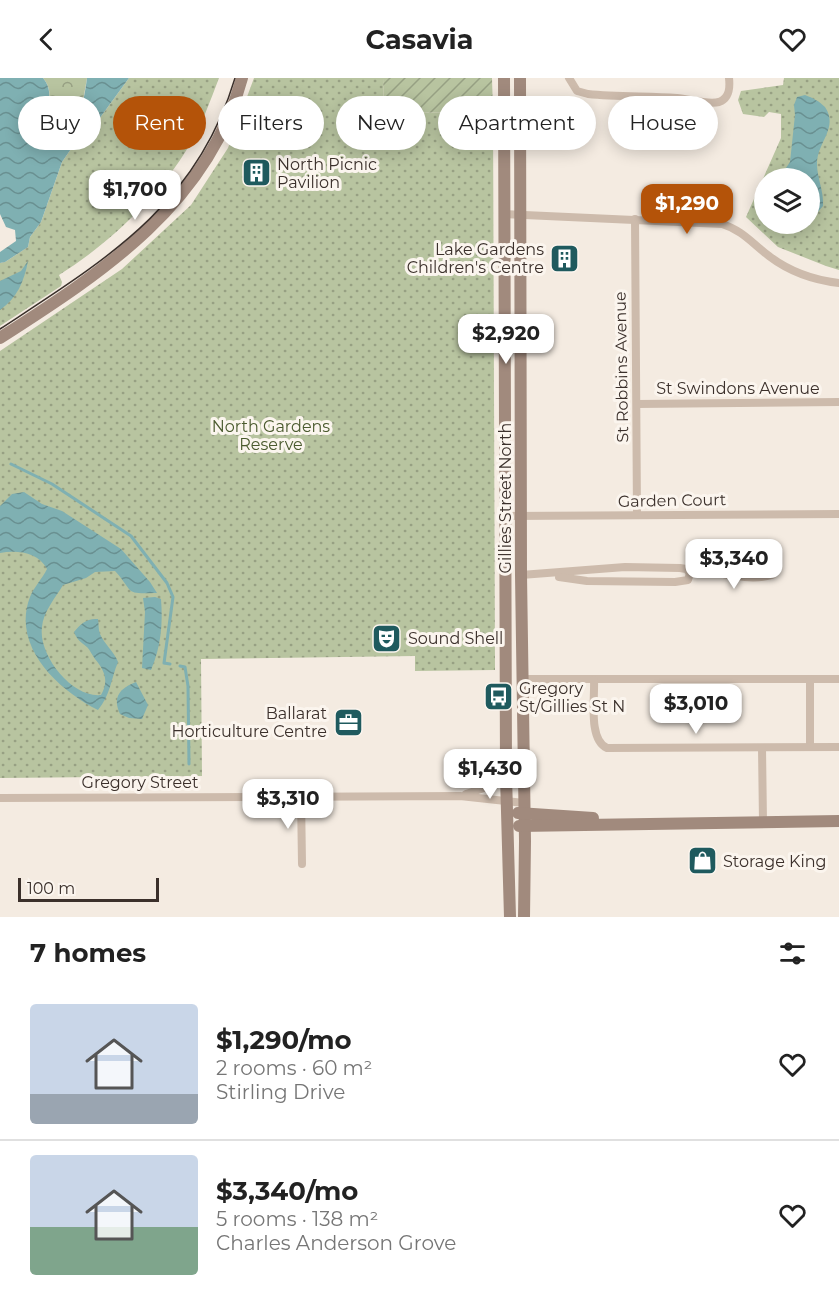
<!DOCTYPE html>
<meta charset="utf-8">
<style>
:root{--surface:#fff;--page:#f2f2f2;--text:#222;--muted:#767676;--line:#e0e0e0;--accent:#b45309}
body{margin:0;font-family:Montserrat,sans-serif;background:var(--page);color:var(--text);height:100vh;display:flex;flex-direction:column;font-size:22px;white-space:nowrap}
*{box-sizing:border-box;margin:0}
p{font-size:20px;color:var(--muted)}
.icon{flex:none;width:33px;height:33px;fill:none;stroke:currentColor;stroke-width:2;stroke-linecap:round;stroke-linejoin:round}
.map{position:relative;height:839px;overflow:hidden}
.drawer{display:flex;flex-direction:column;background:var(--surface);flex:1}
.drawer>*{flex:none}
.guide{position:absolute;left:18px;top:18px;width:804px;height:54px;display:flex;gap:12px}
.buttons{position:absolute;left:754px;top:90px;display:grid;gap:12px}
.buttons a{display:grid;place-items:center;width:66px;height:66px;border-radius:50%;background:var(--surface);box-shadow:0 3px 15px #0003;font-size:30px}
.scale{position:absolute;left:18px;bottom:15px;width:141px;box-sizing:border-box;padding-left:6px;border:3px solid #3b302b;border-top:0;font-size:16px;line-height:21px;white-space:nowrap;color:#3b302b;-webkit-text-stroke:4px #fbf5ee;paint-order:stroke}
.price{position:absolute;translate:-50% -51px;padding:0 14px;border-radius:12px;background:#fff;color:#222;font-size:20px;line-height:39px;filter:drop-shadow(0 2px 3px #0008)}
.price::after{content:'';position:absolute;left:50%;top:36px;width:18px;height:14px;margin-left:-9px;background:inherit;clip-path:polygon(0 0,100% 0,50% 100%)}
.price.selected{background:var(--accent);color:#fff}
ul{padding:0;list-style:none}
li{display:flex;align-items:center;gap:18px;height:150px;padding:0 30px}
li+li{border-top:2px solid var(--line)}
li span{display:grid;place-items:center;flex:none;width:168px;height:120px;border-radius:6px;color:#555}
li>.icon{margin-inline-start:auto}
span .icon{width:72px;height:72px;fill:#fffc;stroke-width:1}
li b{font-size:26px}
h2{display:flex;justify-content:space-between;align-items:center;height:72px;padding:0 30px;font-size:26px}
.pill{padding:0 21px;border-radius:27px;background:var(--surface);box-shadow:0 3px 15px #0003;font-size:21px;line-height:54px}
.pill.selected{background:var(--accent);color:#fff}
header{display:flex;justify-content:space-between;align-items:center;height:78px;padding:0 30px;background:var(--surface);font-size:27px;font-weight:700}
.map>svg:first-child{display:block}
</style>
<header><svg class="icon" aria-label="back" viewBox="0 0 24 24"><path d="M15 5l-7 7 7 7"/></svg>Casavia<svg class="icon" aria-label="heart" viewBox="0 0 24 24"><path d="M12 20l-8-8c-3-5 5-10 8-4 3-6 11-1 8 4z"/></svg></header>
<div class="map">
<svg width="839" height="839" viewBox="0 0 839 839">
<defs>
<pattern id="forest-crowns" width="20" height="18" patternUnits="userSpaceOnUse" patternTransform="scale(1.5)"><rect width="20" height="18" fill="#b8c4a0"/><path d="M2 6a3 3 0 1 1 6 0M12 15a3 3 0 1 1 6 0" fill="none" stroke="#97a083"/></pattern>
<pattern id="park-dots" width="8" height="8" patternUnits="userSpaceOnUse" patternTransform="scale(1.5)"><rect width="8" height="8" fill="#b8c4a0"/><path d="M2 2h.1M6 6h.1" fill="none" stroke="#97a083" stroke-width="1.8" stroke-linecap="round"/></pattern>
<pattern id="garden-furrows" width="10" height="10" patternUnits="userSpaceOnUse" patternTransform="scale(1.5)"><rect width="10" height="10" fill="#b8c4a0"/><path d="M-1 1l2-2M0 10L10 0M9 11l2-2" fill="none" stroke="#97a083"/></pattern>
<pattern id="water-waves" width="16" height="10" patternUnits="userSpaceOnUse" patternTransform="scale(1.5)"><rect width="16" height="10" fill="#7fb0b2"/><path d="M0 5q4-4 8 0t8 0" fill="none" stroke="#699091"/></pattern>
</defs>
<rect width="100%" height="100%" fill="#f4ebe1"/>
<path fill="url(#forest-crowns)" d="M43 0H87C82 28 82 46 49 53 41 31 58 18 43 0Z"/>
<g fill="url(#park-dots)" fill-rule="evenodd">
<path d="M129 0H219C210 23 202 47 189 68 159 118 109 166 59 197L62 204 61 208 0 248V185L5 184 28 169 30 159 41 144 62 84 71 71 94 48Z"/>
<polygon points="254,0 383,0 384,35 493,34 495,592 415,593 415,578 201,581 202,698 0,700 0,273 122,191 191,127 228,70"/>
<path d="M784 0H839V192L826 188 778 169 746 139 781 60V36L769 34 764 39 743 36 738 22 741 13 783 7ZM765 100H810V146H765Z"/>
</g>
<polygon fill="url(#garden-furrows)" points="383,0 492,0 493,34 384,35"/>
<g fill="url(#water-waves)">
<path d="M0 0H43C58 18 40 33 50 53 81 46 83 28 87 0H129L94 48 71 71 62 84 41 144 30 159 28 169 5 184 0 185V174L16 163 15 152 6 149 0 136Z"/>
<path d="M805 17C813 20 819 23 825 29 839 50 817 64 817 86 817 100 824 113 823 128L810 143V100H779L790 84 795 37 794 27 797 19Z"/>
<path d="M28 183C24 204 17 220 0 232V203L21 193Z"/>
<path d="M24 414 42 426 62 433 121 471 150 504 157 515C123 516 135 515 115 493L95 494 86 500 63 507C56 519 43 534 42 549 38 577 72 620 101 617 109 603 105 593 95 581 92 577 90 572 87 569 81 564 77 562 74 554 80 546 87 540 98 541 99 546 98 551 100 556 104 566 114 573 118 584 111 601 110 618 98 632 58 612 11 568 30 519 34 509 42 501 47 491 38 474 17 472 0 475V428L12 416Z"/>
<path d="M155 519 161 521C163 546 161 569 151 592L142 590 145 534 143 520Z"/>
<path d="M136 604 148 627 142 641 129 640 120 636C112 619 120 610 136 604Z"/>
</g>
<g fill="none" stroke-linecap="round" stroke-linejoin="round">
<g stroke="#7fb0b2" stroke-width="3">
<polyline points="11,386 52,406 131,458 167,505 173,519 164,585 170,586"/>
<polyline points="180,588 185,589 188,608 189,686"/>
</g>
<g stroke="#cdbbac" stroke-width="8">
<path d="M569 0 577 13 588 16C617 19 648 18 677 20 690 21 707 27 719 24 730 20 730 9 729 0"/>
<path d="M505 136 722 146C742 152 753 166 769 178 790 194 813 202 839 205"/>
<polyline points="635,141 637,437"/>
<polyline points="637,326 839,324"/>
<polyline points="506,438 839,436"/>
<path d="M521 497 625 489 680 490 686 491 690 495C716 490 743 505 772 497"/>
<polyline points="559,499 587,503 675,504 688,502 690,495"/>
<polyline points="522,601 839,601"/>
<polyline points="810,601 810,669"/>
<path d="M594 602C595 620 588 662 607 670L839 669"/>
<polyline points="523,619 534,607 544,603"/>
<polyline points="762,670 763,744"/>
<polyline points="466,716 493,707 506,698"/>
<polyline points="301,718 302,786"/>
<polyline points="0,720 460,718 524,725"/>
</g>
<g stroke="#a18a7d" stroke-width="12">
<polyline points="504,0 506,698 510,839"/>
<polyline points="520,0 521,497 525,763 524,839"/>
<path d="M0 260C103 194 209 125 242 0"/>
<polyline points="518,735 593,740"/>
<polyline points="519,748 839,743"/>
</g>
<path stroke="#3b302b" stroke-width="1.5" d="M0 251C105 182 197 128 235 0"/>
</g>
<defs>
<symbol id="building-square" viewBox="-11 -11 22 22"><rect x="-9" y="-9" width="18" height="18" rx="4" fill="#1f5a5e" stroke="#fbf5ee"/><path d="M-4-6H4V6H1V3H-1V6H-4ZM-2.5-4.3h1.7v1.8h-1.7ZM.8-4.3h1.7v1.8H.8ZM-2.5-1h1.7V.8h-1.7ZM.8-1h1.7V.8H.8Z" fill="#fff"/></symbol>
<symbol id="theatre-square" viewBox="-11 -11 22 22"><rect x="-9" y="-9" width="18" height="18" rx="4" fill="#1f5a5e" stroke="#fbf5ee"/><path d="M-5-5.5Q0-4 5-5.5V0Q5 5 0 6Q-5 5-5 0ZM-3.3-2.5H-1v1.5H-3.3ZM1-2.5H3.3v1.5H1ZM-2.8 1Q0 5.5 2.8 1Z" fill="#fff"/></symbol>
<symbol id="bus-square" viewBox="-11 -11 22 22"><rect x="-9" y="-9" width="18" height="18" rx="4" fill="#1f5a5e" stroke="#fbf5ee"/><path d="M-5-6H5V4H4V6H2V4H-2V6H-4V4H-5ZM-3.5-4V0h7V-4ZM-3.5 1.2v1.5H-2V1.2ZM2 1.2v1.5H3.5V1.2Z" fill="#fff"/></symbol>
<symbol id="office-square" viewBox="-11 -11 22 22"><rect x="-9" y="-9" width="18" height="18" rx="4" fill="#1f5a5e" stroke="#fbf5ee"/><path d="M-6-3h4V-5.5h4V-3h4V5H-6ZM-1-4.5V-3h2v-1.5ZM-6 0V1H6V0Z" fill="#fff"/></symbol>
<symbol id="shop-square" viewBox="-11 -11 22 22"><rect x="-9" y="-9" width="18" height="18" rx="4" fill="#1f5a5e" stroke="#fbf5ee"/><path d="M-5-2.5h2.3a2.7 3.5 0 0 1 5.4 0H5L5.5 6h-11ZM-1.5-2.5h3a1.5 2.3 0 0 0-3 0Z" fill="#fff"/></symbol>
</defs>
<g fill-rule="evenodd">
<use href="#building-square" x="240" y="78" width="33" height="33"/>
<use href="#building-square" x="548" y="164" width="33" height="33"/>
<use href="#theatre-square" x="370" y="544" width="33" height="33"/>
<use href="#bus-square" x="482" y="602" width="33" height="33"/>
<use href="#office-square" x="332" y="628" width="33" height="33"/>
<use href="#shop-square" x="686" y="766" width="33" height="33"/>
</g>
<g text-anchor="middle" stroke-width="6" stroke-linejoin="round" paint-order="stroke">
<g font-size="16" fill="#3b302b" stroke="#fbf5ee" text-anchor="start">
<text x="277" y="92">North Picnic<tspan x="277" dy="18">Pavilion</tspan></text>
<text x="544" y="177" text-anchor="end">Lake Gardens<tspan x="544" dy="18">Children's Centre</tspan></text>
<text x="408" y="566">Sound Shell</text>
<text x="519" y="616">Gregory<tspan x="519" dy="18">St/Gillies St N</tspan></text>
<text x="327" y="641" text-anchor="end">Ballarat<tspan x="327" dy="18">Horticulture Centre</tspan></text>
<text x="723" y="789">Storage King</text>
</g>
<g font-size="16" fill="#3b302b" stroke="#fbf5ee">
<text transform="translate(621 289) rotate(-91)" y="6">St Robbins Avenue</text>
<text x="738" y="316">St Swindons Avenue</text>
<text transform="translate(505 420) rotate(-90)" y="6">Gillies Street North</text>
<text transform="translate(672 422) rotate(-1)" y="6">Garden Court</text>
<text x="140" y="710">Gregory Street</text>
</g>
<g font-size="16" fill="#4a5a2e" stroke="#fbf5ee">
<text x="271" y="354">North Gardens<tspan x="271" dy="18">Reserve</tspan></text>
</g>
</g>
</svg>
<div class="buttons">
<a><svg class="icon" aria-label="layers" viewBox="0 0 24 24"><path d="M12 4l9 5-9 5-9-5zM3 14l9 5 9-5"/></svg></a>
</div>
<div class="scale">100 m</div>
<b class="price" style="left:135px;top:143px">$1,700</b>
<b class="price selected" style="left:687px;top:157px">$1,290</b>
<b class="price" style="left:506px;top:287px">$2,920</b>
<b class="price" style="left:734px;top:512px">$3,340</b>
<b class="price" style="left:696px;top:657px">$3,010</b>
<b class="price" style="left:490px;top:722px">$1,430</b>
<b class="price" style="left:288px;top:752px">$3,310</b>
<div class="guide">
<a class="pill">Buy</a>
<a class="pill selected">Rent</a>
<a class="pill">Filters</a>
<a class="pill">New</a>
<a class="pill">Apartment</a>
<a class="pill">House</a>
</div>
</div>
<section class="drawer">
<h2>7 homes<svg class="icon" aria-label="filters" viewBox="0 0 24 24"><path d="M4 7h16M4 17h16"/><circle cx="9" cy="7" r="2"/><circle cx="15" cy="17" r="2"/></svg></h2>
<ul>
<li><span style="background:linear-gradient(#c9d6e8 75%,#9aa5b1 0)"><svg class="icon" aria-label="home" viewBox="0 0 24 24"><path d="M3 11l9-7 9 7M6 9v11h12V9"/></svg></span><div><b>$1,290/mo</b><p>2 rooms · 60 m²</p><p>Stirling Drive</p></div><svg class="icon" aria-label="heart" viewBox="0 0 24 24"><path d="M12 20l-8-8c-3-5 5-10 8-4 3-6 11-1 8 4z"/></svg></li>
<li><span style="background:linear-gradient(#c9d6e8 60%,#7fa58c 0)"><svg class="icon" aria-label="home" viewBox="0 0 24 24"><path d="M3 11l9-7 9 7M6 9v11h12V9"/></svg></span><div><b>$3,340/mo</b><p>5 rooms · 138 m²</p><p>Charles Anderson Grove</p></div><svg class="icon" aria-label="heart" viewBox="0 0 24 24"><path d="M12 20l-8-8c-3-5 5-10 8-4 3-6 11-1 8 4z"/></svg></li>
</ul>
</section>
